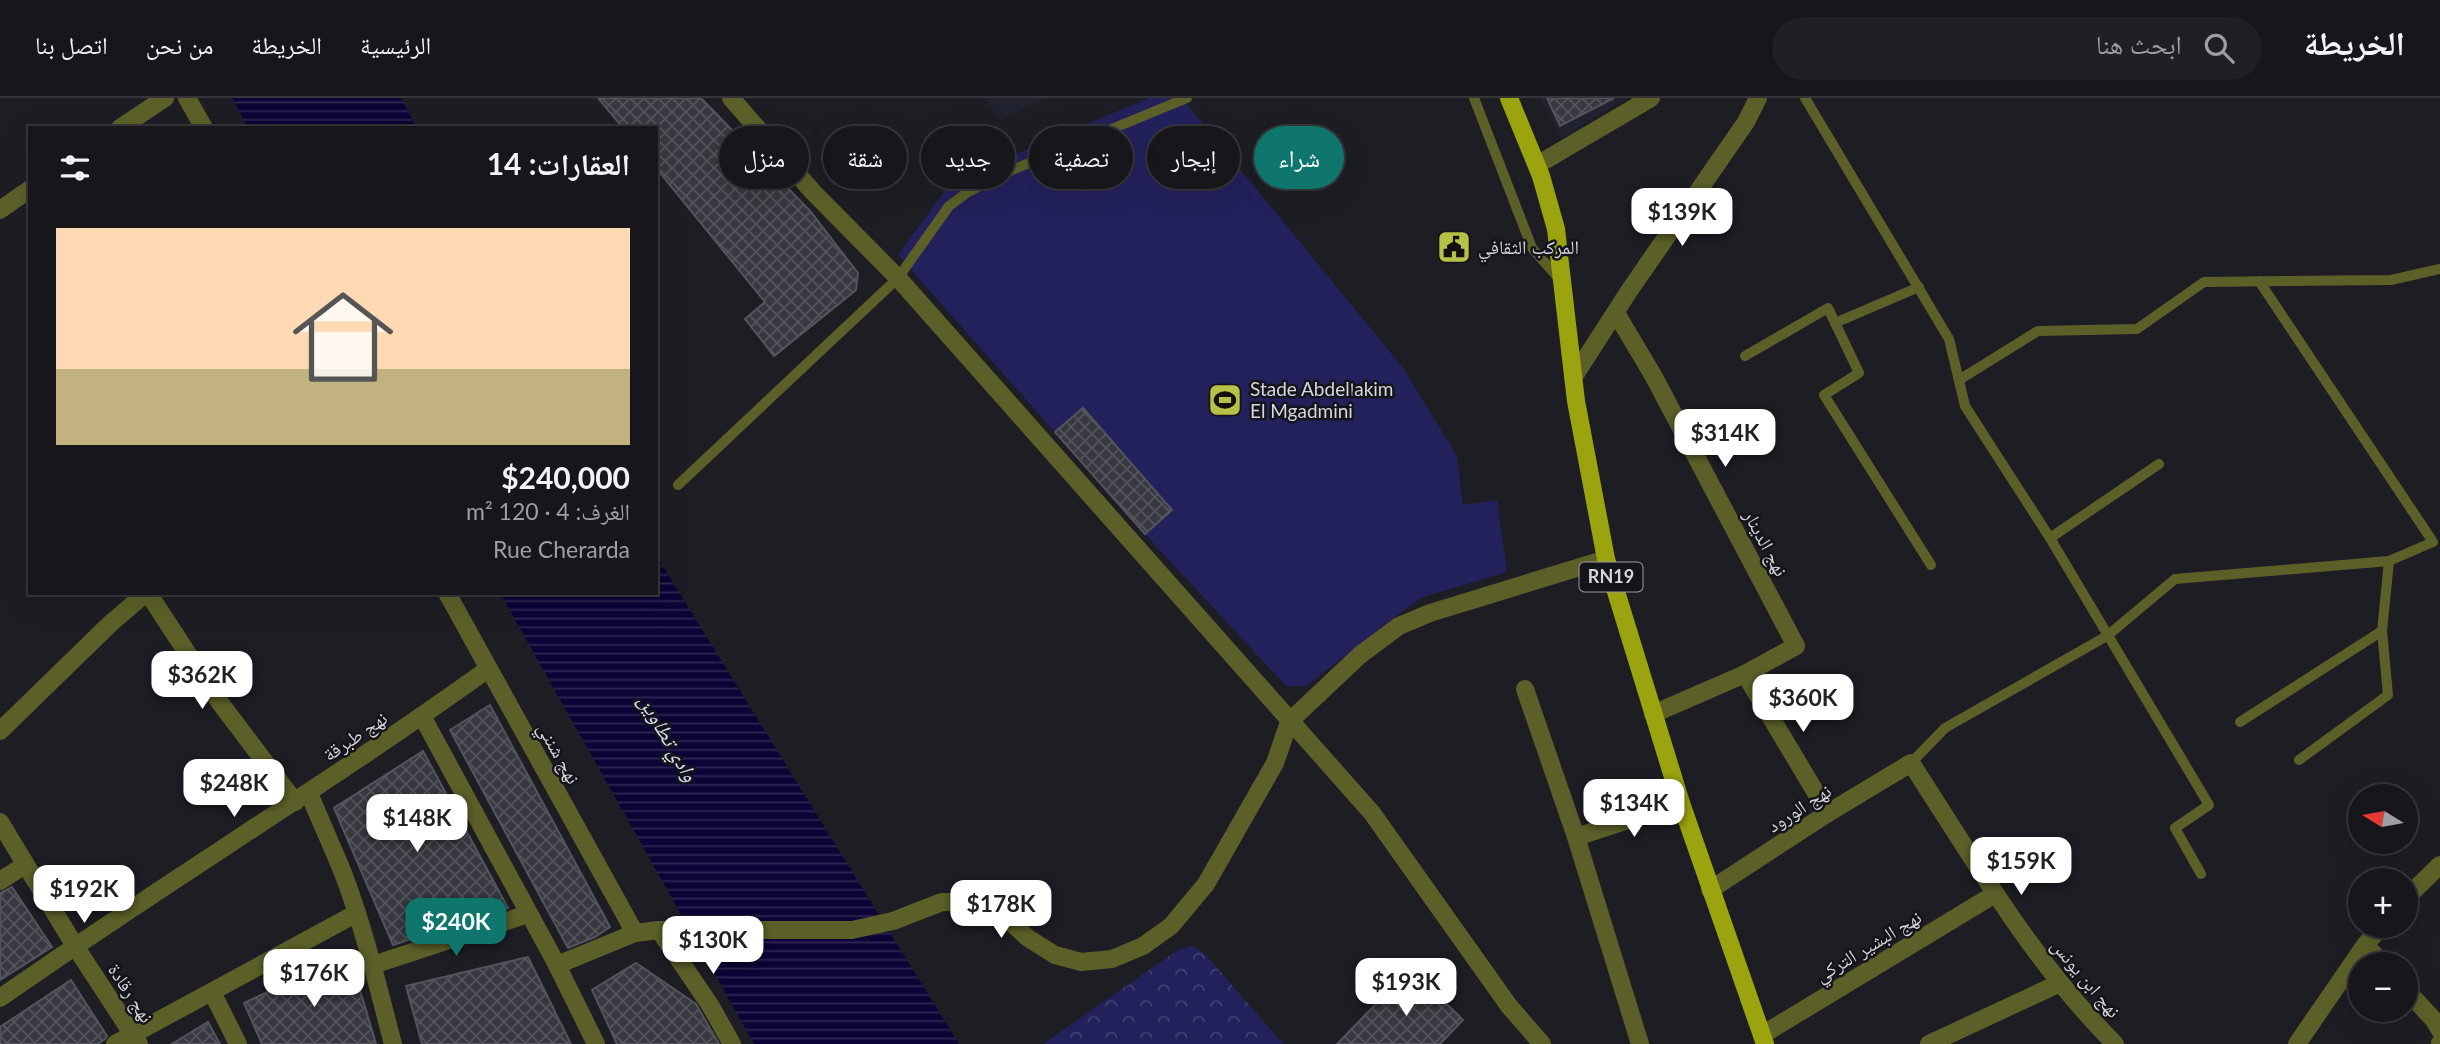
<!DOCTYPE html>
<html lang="ar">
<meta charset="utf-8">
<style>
:root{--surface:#16161b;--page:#1f1f24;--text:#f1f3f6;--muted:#9e9fa3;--line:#35353a;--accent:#0f766e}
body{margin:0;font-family:Lato,"Noto Naskh Arabic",sans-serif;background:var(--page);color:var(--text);direction:rtl;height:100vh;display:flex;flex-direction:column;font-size:26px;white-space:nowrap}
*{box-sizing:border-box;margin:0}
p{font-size:23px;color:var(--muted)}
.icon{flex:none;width:38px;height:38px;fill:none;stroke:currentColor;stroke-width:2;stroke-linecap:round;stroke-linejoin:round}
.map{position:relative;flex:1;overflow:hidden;direction:ltr}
.panel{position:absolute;left:28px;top:28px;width:630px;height:469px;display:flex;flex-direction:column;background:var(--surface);border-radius:0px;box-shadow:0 7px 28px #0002,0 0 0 2px var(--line);direction:rtl}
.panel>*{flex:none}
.top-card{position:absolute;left:679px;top:28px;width:665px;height:63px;direction:rtl;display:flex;gap:14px}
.needle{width:46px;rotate:281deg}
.buttons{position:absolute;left:2348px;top:686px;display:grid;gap:14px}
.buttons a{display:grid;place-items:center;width:70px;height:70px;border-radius:50%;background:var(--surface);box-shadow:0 7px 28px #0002,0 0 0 2px var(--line);font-size:35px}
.price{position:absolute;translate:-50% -60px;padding:0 16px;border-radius:14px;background:#fff;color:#222;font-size:23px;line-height:46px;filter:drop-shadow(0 2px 4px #0008)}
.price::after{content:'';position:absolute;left:50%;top:42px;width:21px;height:16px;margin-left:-10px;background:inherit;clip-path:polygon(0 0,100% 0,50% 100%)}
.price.selected{background:var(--accent);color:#fff}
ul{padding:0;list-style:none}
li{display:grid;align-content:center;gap:14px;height:371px;padding:0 28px}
li span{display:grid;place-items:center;height:217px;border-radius:0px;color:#555}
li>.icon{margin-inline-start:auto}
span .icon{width:126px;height:126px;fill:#fffc;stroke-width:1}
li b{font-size:30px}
h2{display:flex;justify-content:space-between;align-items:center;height:84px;padding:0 28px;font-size:30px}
.pill{padding:0 24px;border-radius:32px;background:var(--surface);box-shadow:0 7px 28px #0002,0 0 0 2px var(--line);font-size:24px;line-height:63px}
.pill.selected{background:var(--accent);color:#fff}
header{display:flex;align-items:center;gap:42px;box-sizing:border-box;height:98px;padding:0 35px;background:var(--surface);border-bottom:2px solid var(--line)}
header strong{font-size:33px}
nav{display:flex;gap:38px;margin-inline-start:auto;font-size:24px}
.search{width:490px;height:63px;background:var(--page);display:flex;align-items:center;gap:18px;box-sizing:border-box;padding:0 24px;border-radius:38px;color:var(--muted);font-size:26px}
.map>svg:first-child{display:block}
</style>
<header>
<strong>الخريطة</strong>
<div class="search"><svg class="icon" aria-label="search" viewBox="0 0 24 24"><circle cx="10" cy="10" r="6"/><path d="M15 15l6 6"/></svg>ابحث هنا</div>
<nav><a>الرئيسية</a><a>الخريطة</a><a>من نحن</a><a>اتصل بنا</a></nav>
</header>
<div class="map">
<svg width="2440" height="946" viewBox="0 0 2440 946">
<defs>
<pattern id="park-crowns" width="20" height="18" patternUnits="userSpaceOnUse" patternTransform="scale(1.75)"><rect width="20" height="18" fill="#23215b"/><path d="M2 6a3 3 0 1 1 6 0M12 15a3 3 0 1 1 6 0" fill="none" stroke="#424072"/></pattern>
<pattern id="water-rules" width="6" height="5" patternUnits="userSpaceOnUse" patternTransform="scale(1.75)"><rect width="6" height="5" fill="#0c0336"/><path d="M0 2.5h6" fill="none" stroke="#2f2752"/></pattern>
<pattern id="building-cross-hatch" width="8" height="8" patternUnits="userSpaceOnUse" patternTransform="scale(1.75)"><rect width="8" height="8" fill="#383940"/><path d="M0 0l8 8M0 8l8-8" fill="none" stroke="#54555b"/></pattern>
</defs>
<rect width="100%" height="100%" fill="#1d1e24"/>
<g fill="#21222f">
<polygon points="985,0 1047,0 1000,22"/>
<polygon points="1541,0 1627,0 1561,40"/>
</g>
<polygon fill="#23215b" points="1149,0 1182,0 1403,270 1457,358 1463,407 1497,402 1507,474 1420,500 1306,588 1286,588 1145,436 898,157 952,83"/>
<polygon fill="url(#park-crowns)" points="1192,848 1204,855 1283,946 1043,946 1178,852"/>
<g fill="url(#water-rules)">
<polygon points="232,0 401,0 417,30 248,30"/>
<polygon points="656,457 959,946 754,946 500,495 656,495"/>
</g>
<g fill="url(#building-cross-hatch)" stroke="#53545c" stroke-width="2">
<polygon points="598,0 701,0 810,113 858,175 856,192 774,258 745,221 765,204 656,70 656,30 623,30"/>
<polygon points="1547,0 1614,0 1560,28"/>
<polygon points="1083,310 1172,412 1145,436 1055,334"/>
<polygon points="490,607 610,829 595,839 568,850 450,632"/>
<polygon points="423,653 508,810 393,847 334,710"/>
<polygon points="12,789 52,849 0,882 0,795"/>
<polygon points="349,855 376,946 262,946 244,905"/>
<polygon points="528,859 571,946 422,946 406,888"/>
<polygon points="636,865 696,906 719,946 617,946 592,892"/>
<polygon points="1405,876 1412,883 1418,878 1463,922 1440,946 1337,946"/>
<polygon points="71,882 107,938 105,941 98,946 0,946 0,929"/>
<polygon points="208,924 220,946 172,946"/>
</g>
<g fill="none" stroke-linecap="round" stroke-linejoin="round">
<g stroke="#5c6028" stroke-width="10">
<polyline points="1474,0 1532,150 1560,182"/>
<polyline points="1805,0 1949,241 1965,308 2050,440 2209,707 2175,730 2201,776"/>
<polyline points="1835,225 1919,189"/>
<polyline points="1745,258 1828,210 1859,275 1824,297 1931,467"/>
<polyline points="1959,282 2038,233 2137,231 2204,184 2391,182 2440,171"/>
<polyline points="678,387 898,180 949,108 968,94 1005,75 1187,0"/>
<polyline points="2050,440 2159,366"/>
<polyline points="2240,624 2382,533"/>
<polyline points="2299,662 2388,597 2382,533 2389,463"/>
<polyline points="1911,665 1945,630 2107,538 2175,481 2389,463 2433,444 2259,183"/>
</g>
<g stroke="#5c6028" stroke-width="18">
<polyline points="187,0 204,30"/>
<polyline points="731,0 813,94 898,180 1372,715 1509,908 1542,946"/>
<polyline points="120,30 165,0"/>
<polyline points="1537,67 1651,0"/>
<polyline points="0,112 30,91"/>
<polyline points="1616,215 1654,279 1796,548 1745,576 1653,616"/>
<polyline points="1573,280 1629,193 1746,24 1758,0"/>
<polyline points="148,495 218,602 295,704"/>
<polyline points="447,495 635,835"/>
<polyline points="1745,576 1828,715"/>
<polyline points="1525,591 1576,739 1640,946"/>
<polyline points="422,618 557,867 596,946"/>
<polyline points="0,633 111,525 146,495"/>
<path d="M309 695C320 722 332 748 343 775 364 830 378 889 393 946"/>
<polyline points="0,724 75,848 139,946"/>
<polyline points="1576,739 1681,705"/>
<polyline points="0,783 25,767"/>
<path d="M1710 792 1828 715 1911 665C1974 762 2033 864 2115 946"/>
<polyline points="2406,800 2440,767"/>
<polyline points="659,832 710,907 732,946"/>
<polyline points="2365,847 2383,866"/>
<polyline points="373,867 528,816"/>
<polyline points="557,867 635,835 659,832 852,832 893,823 942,804 974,804 1004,818 1028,840 1055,857 1081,864 1112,861 1143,848 1171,828 1206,786 1275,665 1289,624 1360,557 1399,528 1430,515 1606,461"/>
<polyline points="2406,892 2434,922 2440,932"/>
<polyline points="212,894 238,946"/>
<path d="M0 900C161 787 328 686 488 571"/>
<polyline points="1762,937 1995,796"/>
<polyline points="115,946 357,815"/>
<polyline points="1929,946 2060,885"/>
<polyline points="2297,946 2365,847 2382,828"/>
<polyline points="2440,946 2440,945"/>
</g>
<polyline stroke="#9ba30f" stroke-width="18" points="1509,0 1541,78 1556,131 1576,303 1606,461 1681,705 1765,946"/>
</g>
<defs>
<symbol id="civic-square" viewBox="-11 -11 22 22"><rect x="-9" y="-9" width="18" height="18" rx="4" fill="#b8c147" stroke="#14151b"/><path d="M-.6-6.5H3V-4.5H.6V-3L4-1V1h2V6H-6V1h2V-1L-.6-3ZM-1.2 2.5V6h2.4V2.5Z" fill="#111"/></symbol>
<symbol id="stadium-square" viewBox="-11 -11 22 22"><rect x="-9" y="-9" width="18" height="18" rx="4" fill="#b8c147" stroke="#14151b"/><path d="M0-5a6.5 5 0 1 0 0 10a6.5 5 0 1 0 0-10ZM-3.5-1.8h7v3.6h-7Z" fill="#111"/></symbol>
</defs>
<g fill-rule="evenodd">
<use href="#civic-square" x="1435" y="130" width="38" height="38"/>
<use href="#stadium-square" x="1206" y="283" width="38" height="38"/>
</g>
<g text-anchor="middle" stroke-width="5" stroke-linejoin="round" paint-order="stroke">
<rect fill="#14151b" stroke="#9c9da2" stroke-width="2" x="1579.5" y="464.5" width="63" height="29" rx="5"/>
<g font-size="18" font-weight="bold" fill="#d6d7dc">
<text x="1611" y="485">RN19</text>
</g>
<g font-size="19" fill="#d6d7dc" stroke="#14151b" text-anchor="start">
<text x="1478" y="156">المركب الثقافي</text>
<text x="1250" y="298">Stade Abdelاakim<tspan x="1250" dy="22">El Mgadmini</tspan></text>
</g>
<g font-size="19" fill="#d6d7dc" stroke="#14151b">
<text transform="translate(1766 445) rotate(62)" y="7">نهج الدينار</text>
<text transform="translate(355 638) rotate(-34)" y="7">نهج طبرقة</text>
<text transform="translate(559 655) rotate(61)" y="7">نهج شنني</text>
<text transform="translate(1799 710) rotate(-33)" y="7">نهج الورود</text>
<text transform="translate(1868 848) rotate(-31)" y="7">نهج البشير التركي</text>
<text transform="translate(2086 880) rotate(50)" y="7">نهج ابن يونس</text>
<text transform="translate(131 895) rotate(57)" y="7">نهج رقادة</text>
</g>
<g font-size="21" font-style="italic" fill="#dbdef3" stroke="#14151b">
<text transform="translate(668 640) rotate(60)" y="7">وادي تطاوين</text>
</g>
</g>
</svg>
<div class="buttons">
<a><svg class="needle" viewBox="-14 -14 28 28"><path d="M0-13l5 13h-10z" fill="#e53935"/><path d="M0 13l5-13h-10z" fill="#9e9fa3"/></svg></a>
<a>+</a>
<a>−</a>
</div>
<b class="price" style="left:1682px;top:150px">$139K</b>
<b class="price" style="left:1725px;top:371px">$314K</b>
<b class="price" style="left:202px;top:613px">$362K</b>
<b class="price" style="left:1803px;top:636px">$360K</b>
<b class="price" style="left:234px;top:721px">$248K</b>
<b class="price" style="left:1634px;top:741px">$134K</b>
<b class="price" style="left:417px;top:756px">$148K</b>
<b class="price" style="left:2021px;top:799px">$159K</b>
<b class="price" style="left:84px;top:827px">$192K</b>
<b class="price" style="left:1001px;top:842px">$178K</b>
<b class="price selected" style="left:456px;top:860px">$240K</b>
<b class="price" style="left:713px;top:878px">$130K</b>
<b class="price" style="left:314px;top:911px">$176K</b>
<b class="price" style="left:1406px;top:920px">$193K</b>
<div class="top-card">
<a class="pill selected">شراء</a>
<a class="pill">إيجار</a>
<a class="pill">تصفية</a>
<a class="pill">جديد</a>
<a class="pill">شقة</a>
<a class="pill">منزل</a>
</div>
<section class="panel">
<h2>العقارات: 14<svg class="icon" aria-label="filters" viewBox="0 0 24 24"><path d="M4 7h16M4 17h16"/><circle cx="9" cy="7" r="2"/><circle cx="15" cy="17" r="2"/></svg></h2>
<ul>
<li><span style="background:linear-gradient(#ffd9b3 65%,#c2b280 0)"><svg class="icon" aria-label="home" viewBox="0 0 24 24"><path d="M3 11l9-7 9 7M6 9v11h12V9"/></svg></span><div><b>$240,000</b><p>الغرف: 4 · 120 m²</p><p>Rue Cherarda</p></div></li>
</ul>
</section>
</div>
